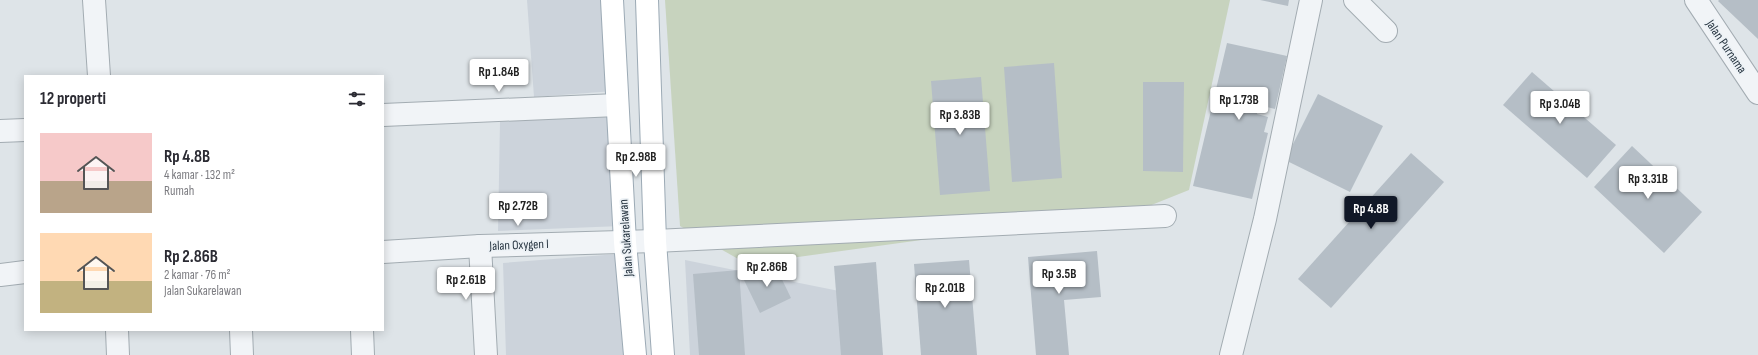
<!DOCTYPE html>
<html lang="id">
<meta charset="utf-8">
<style>
:root{--surface:#fff;--page:#f7f7f7;--text:#2b2b33;--muted:#7c7c81;--accent:#111827}
body{margin:0;font-family:"Sofia Sans Condensed",sans-serif;background:var(--page);color:var(--text);height:100vh;display:flex;flex-direction:column;font-size:15px;white-space:nowrap}
*{box-sizing:border-box;margin:0}
p{font-size:13px;color:var(--muted)}
.icon{flex:none;width:22px;height:22px;fill:none;stroke:currentColor;stroke-width:2;stroke-linecap:round;stroke-linejoin:round}
.map{position:relative;flex:1;overflow:hidden}
.panel{position:absolute;left:24px;top:75px;width:360px;height:256px;display:flex;flex-direction:column;background:var(--surface);border-radius:0px;box-shadow:0 2px 10px #0003}
.panel>*{flex:none}
.price{position:absolute;translate:-50% -34px;padding:0 9px;border-radius:4px;background:#fff;color:#222;font-size:13px;line-height:26px;filter:drop-shadow(0 1px 2px #0008)}
.price::after{content:'';position:absolute;left:50%;top:24px;width:12px;height:9px;margin-left:-6px;background:inherit;clip-path:polygon(0 0,100% 0,50% 100%)}
.price.current{background:var(--accent);color:#fff}
ul{padding:0;list-style:none}
li{display:flex;align-items:center;gap:12px;height:100px;padding:0 16px}
li span{display:grid;place-items:center;flex:none;width:112px;height:80px;border-radius:0px;color:#555}
li>.icon{margin-inline-start:auto}
span .icon{width:48px;height:48px;fill:#fffc;stroke-width:1}
li b{font-size:17px}
h2{display:flex;justify-content:space-between;align-items:center;height:48px;padding:0 16px;font-size:17px}
.map>svg:first-child{display:block}
</style>
<div class="map">
<svg width="1758" height="355" viewBox="0 0 1758 355">
<rect width="100%" height="100%" fill="#dee4e8"/>
<g fill="#ccd3db">
<polygon points="527,0 606,0 614,91 534,97"/>
<polygon points="610,115 621,226 498,231 500,122"/>
<polygon points="618,254 628,355 506,355 503,263"/>
<polygon points="685,260 859,295 843,355 690,355"/>
</g>
<polygon fill="#c7d3be" points="665,0 1230,0 1189,190 1139,210 747,264 680,226"/>
<g fill="#b5bec6">
<polygon points="1260,0 1289,0 1288,6"/>
<polygon points="1719,0 1758,0 1758,39 1718,1"/>
<polygon points="1227,43 1287,56 1275,109 1259,105 1257,114 1268,117 1264,132 1268,133 1252,199 1193,186"/>
<polygon points="1054,63 1062,178 1012,182 1004,67"/>
<polygon points="1532,72 1616,145 1587,178 1503,105"/>
<polygon points="981,77 990,191 940,195 931,81"/>
<polygon points="1143,82 1184,82 1183,172 1143,171"/>
<polygon points="1318,94 1383,126 1350,192 1285,160"/>
<polygon points="1632,146 1702,212 1664,253 1594,187"/>
<polygon points="1411,153 1444,182 1331,308 1298,279"/>
<polygon points="1097,251 1101,297 1064,300 1069,355 1036,355 1028,257"/>
<polygon points="969,260 977,355 921,355 914,264"/>
<polygon points="876,262 883,355 841,355 834,266"/>
<polygon points="774,263 791,298 760,313 743,278"/>
<polygon points="739,270 745,355 699,355 693,274"/>
</g>
<g fill="none" stroke-linecap="round" stroke-linejoin="round">
<defs>
<g id="minor">
<polyline points="94,0 99,76"/>
<polyline points="1355,0 1386,31"/>
<polyline points="1696,0 1758,93"/>
<polyline points="383,115 617,105"/>
<polyline points="0,131 25,130"/>
<polyline points="480,246 486,355"/>
<polyline points="383,252 480,246 655,241 1165,216"/>
<polyline points="0,275 25,272"/>
<polyline points="117,330 118,355"/>
<polyline points="241,330 242,355"/>
<polyline points="362,330 363,355"/>
<polyline points="1231,355 1265,219 1311,0"/>
</g>
<g id="major">
<polyline points="612,0 625,242 635,355"/>
<polyline points="647,0 655,241 663,355"/>
</g>
</defs>
<use href="#minor" stroke="#a3acb2" stroke-width="24"/>
<use href="#major" stroke="#9caab5" stroke-width="24"/>
<use href="#minor" stroke="#f1f4f7" stroke-width="22"/>
<use href="#major" stroke="#fff" stroke-width="22"/>
</g>
<g text-anchor="middle" stroke-width="3.5" stroke-linejoin="round" paint-order="stroke">
<g font-size="13" fill="#263440" stroke="#edf2f6">
<text transform="translate(1727 46) rotate(56)" y="5">Jalan Purnama</text>
<text transform="translate(625 238) rotate(-94)" y="5">Jalan Sukarelawan</text>
<text transform="translate(519 244) rotate(-2)" y="5">Jalan Oxygen I</text>
</g>
</g>
</svg>
<b class="price" style="left:499px;top:93px">Rp 1.84B</b>
<b class="price" style="left:1239px;top:121px">Rp 1.73B</b>
<b class="price" style="left:1560px;top:125px">Rp 3.04B</b>
<b class="price" style="left:960px;top:136px">Rp 3.83B</b>
<b class="price" style="left:636px;top:178px">Rp 2.98B</b>
<b class="price" style="left:1648px;top:200px">Rp 3.31B</b>
<b class="price" style="left:518px;top:227px">Rp 2.72B</b>
<b class="price current" style="left:1371px;top:230px">Rp 4.8B</b>
<b class="price" style="left:767px;top:288px">Rp 2.86B</b>
<b class="price" style="left:1059px;top:295px">Rp 3.5B</b>
<b class="price" style="left:466px;top:301px">Rp 2.61B</b>
<b class="price" style="left:945px;top:309px">Rp 2.01B</b>
<section class="panel">
<h2>12 properti<svg class="icon" aria-label="filters" viewBox="0 0 24 24"><path d="M4 7h16M4 17h16"/><circle cx="9" cy="7" r="2"/><circle cx="15" cy="17" r="2"/></svg></h2>
<ul>
<li><span style="background:linear-gradient(#f6c9c9 60%,#b9a48a 0)"><svg class="icon" aria-label="home" viewBox="0 0 24 24"><path d="M3 11l9-7 9 7M6 9v11h12V9"/></svg></span><div><b>Rp 4.8B</b><p>4 kamar · 132 m²</p><p>Rumah</p></div></li>
<li><span style="background:linear-gradient(#ffd9b3 60%,#c2b280 0)"><svg class="icon" aria-label="home" viewBox="0 0 24 24"><path d="M3 11l9-7 9 7M6 9v11h12V9"/></svg></span><div><b>Rp 2.86B</b><p>2 kamar · 76 m²</p><p>Jalan Sukarelawan</p></div></li>
</ul>
</section>
</div>
